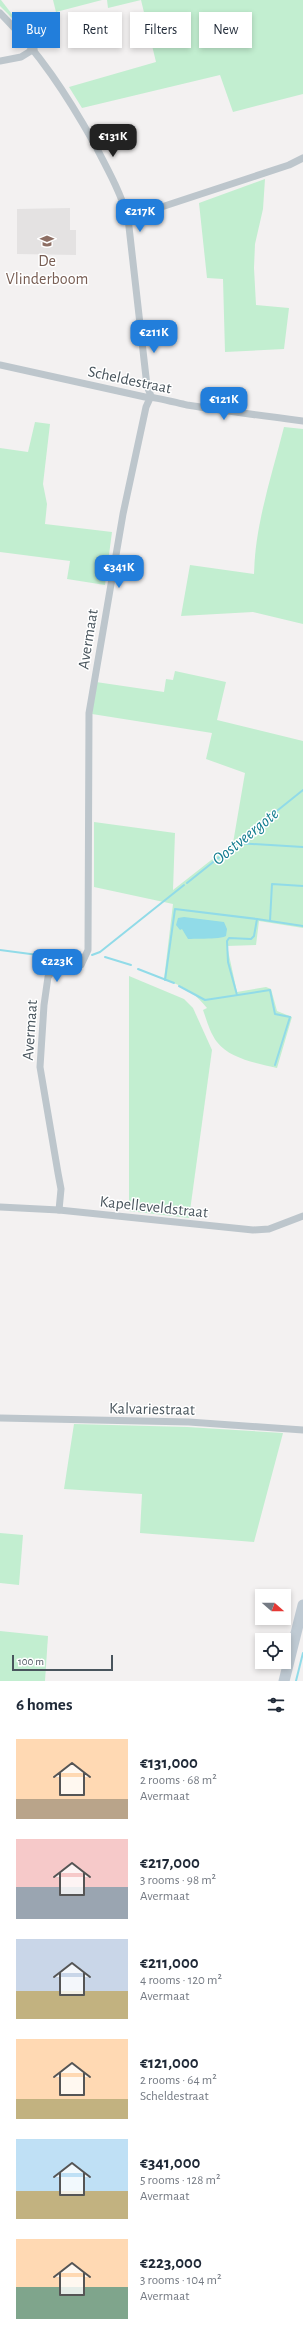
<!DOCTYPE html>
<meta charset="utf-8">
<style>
:root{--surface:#fff;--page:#f2f2f3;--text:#1f2937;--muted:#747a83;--accent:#227edb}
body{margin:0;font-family:"Alegreya Sans",sans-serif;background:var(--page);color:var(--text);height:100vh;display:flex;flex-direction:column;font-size:15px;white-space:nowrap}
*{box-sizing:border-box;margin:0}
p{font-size:13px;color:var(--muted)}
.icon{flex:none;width:22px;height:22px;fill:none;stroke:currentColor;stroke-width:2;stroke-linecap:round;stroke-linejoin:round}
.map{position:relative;height:1681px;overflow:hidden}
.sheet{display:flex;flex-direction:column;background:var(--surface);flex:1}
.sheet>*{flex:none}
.hud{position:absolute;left:12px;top:12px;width:279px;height:36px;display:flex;gap:8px}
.needle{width:26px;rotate:110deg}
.tools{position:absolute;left:255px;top:1589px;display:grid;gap:8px}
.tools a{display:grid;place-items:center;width:36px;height:36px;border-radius:0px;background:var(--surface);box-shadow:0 2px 6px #0003;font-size:20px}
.scale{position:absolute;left:12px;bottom:10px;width:101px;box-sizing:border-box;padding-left:4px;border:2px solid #49555d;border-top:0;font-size:11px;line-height:14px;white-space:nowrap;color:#49555d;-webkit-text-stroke:3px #fff;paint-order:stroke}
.price{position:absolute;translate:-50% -34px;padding:0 9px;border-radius:8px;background:var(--accent);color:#fff;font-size:13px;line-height:26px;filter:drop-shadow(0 1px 2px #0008)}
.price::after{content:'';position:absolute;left:50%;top:24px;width:12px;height:9px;margin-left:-6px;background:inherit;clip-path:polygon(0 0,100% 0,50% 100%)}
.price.active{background:#222;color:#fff}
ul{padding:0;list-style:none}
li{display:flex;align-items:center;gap:12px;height:100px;padding:0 16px}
li span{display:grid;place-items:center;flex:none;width:112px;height:80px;border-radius:0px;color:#555}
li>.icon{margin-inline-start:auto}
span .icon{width:48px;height:48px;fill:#fffc;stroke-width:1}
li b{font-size:17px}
h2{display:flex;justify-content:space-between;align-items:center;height:48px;padding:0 16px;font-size:17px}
.tag{padding:0 14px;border-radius:0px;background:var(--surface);box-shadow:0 2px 6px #0003;font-size:14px;line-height:36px}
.tag.active{background:var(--accent);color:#fff}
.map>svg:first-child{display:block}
</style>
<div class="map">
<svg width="303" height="1681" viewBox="0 0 303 1681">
<rect width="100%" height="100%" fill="#f3f1f1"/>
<polygon fill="#e4e2e2" points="70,208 70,230 76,230 76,255 17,254 17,209"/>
<g fill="#c2eed0">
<polygon points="0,0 1,0 25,31 0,6"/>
<polygon points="53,0 102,0 56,12"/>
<polygon points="107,0 303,0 303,94 233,112 220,75 82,108 69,87 156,62 141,0 108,8"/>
<polygon points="265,179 263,209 255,244 254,268 256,305 289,308 284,349 225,352 223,279 207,278 199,203"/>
<polygon points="35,422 50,424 43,484 47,504 45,524 112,532 105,585 67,579 70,561 0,552 0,448 28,452"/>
<path d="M284 427 303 429V624L253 612 181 616 190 565 254 574C255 524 272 475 284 427Z"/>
<path d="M175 671 226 682 217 720 303 741V928L259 921 256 945 227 946 237 992 266 987 271 989 277 1011 292 1017 277 1068C257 1063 230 1059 217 1042 210 1033 207 1021 203 1010L207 1008C193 991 184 987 164 979L173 904 94 887V822L175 833 173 890 233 843 245 773 206 759 212 733 92 714 96 682 164 692 166 679 173 680Z"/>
<polygon points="129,976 184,999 193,1008 212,1050 189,1218 129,1211"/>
<polygon points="74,1424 187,1427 283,1433 254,1542 140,1533 142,1494 64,1489"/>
<polygon points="0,1533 23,1535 19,1585 0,1583"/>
<polygon points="0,1631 48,1636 45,1681 0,1681"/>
</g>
<path fill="#91dbe8" d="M184 917 224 922 227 929 226 936C218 940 198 938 188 939L182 929 180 930 176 925 178 918Z"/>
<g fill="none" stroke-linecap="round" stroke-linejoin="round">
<g stroke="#91dbe8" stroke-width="2">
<polyline points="237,843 303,847"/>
<polyline points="187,883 303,790"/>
<polyline points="257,919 303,926"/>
<polyline points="270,921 272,884 303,886"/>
<polyline points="0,950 76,960"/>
<polyline points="92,955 100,952 184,885"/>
<polyline points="105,957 131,965"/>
<polyline points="138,969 174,983"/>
<polyline points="165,980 175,909 257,919 254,936 251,939 229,938 227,941 228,962 237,995"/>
<polyline points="179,986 205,1000 270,990 275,1014 290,1017 275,1065"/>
<polyline points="296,1681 303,1653"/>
</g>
<g stroke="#bdc6cc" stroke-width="7">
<path d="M0 13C39 52 67 95 94 143 107 168 120 191 128 218L147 386 151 396 146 407 123 514 89 713 88 950 81 965 56 967 52 971 48 977 44 1005 40 1067 58 1173 61 1189 59 1210"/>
<polyline points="0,61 21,57 34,49"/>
<polyline points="128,218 289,165 303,158"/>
<path d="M0 365 145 397C153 396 177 403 187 405 225 411 264 416 303 421"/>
<polyline points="0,1207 59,1210 253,1230 269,1229 303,1216"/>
<polyline points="0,1418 189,1422 303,1430"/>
</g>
<polyline stroke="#bfcad3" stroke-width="11" points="284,1681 303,1605"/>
</g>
<defs>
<symbol id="school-bare" viewBox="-9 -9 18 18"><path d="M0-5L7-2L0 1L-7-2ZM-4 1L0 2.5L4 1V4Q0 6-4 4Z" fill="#8d6e63" stroke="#fff" stroke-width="2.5" paint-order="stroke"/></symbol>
</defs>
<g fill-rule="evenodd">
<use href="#school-bare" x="37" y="231" width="20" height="20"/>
</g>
<g text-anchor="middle" stroke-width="3" stroke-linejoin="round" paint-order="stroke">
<g font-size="16" fill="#785e54" stroke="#fff">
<text x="47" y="266">De<tspan x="47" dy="18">Vlinderboom</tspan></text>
</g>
<g font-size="16" fill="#49555d" stroke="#fff">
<text transform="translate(130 379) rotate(12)" y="6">Scheldestraat</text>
<text transform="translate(87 639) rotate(-81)" y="6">Avermaat</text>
<text transform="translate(29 1030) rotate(-86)" y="6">Avermaat</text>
<text transform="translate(154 1206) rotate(6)" y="6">Kapelleveldstraat</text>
<text transform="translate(152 1408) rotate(1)" y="6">Kalvariestraat</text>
</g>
<g font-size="17" font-style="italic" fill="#137d90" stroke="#fff">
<text transform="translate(245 836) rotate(-39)" y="6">Oostveergote</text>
</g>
</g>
</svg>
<div class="tools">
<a><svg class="needle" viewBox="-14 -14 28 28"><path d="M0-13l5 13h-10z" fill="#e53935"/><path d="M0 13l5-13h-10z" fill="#747a83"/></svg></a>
<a><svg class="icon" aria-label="locate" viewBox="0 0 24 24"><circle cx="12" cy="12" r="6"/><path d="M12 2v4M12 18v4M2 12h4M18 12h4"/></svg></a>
</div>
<div class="scale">100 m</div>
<b class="price active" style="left:113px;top:158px">€131K</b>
<b class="price" style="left:140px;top:233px">€217K</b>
<b class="price" style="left:154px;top:354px">€211K</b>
<b class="price" style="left:224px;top:421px">€121K</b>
<b class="price" style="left:119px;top:589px">€341K</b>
<b class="price" style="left:57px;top:983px">€223K</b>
<div class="hud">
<a class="tag active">Buy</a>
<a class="tag">Rent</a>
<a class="tag">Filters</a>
<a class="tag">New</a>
</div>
</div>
<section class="sheet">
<h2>6 homes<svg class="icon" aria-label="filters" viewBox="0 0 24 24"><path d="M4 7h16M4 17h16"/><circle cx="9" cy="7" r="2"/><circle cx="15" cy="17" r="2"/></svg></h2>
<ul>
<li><span style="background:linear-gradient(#ffd9b3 75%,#b9a48a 0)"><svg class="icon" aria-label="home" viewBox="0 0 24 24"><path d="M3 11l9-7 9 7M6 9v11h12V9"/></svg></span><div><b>€131,000</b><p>2 rooms · 68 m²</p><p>Avermaat</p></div></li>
<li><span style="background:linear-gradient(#f6c9c9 60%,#9aa5b1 0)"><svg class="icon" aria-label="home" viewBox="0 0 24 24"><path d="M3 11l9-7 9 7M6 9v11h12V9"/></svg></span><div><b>€217,000</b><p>3 rooms · 98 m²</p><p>Avermaat</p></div></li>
<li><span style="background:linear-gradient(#c9d6e8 65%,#c2b280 0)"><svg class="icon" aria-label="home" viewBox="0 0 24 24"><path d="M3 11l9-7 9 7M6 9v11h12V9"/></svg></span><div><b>€211,000</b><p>4 rooms · 120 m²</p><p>Avermaat</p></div></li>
<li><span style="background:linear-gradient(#ffd9b3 75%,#c2b280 0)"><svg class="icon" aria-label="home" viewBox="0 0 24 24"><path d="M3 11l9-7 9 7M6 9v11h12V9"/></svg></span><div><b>€121,000</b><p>2 rooms · 64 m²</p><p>Scheldestraat</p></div></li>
<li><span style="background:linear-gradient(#bfe0f5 65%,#c2b280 0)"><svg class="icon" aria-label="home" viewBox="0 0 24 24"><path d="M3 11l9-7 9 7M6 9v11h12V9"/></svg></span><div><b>€341,000</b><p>5 rooms · 128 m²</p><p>Avermaat</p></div></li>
<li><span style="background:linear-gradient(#ffd9b3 60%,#7fa58c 0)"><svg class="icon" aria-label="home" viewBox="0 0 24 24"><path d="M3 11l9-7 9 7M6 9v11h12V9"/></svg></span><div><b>€223,000</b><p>3 rooms · 104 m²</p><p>Avermaat</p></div></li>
</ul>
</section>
